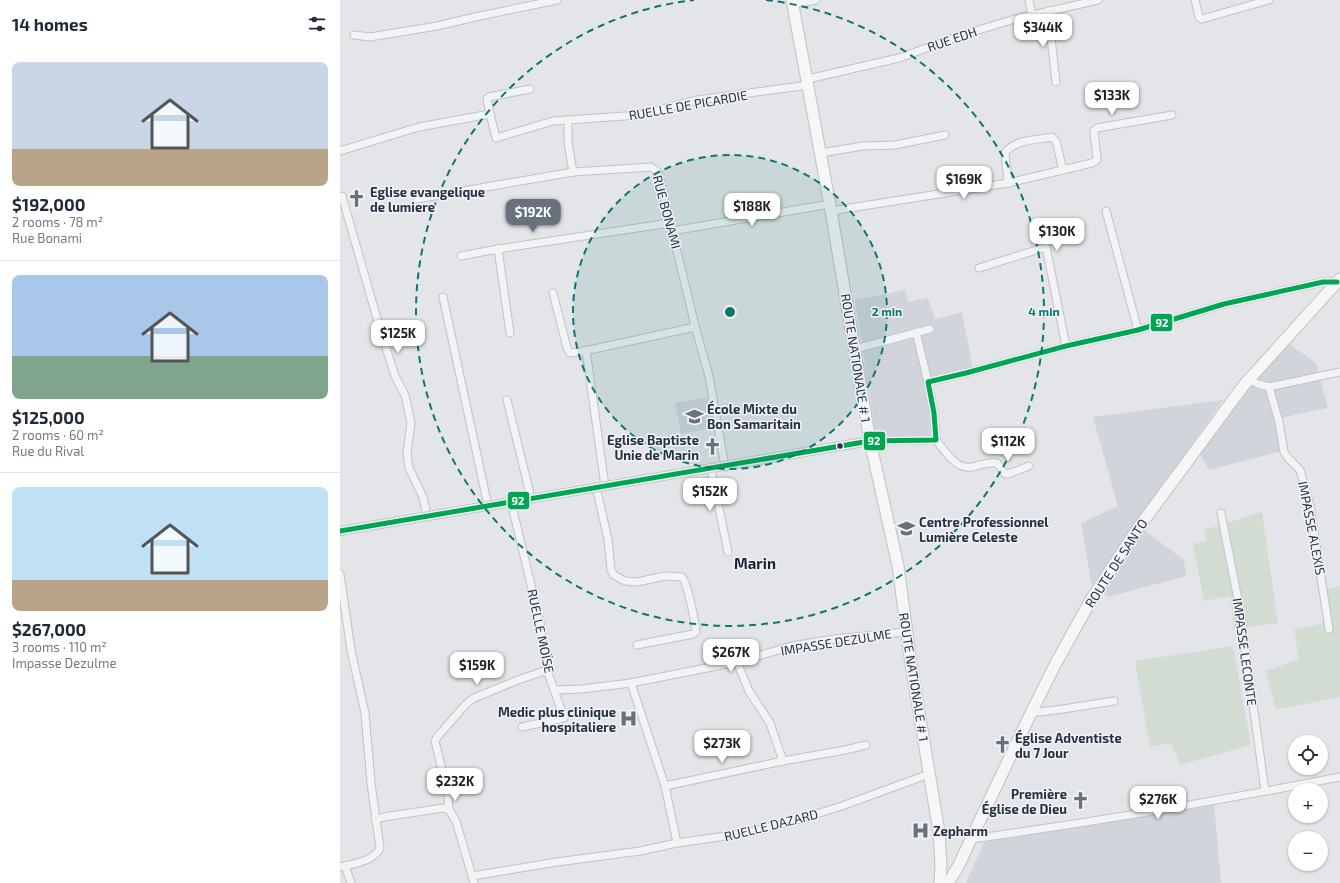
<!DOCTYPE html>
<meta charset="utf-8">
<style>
:root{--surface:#fff;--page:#f6f6f7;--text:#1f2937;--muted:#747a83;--line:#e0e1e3;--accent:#69717d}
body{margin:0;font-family:"Exo 2",sans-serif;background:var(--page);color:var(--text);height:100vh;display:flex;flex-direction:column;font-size:15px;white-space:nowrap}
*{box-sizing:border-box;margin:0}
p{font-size:13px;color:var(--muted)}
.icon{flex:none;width:22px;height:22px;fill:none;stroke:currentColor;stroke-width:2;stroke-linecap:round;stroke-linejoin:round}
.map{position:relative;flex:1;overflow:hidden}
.panel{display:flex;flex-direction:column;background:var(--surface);width:340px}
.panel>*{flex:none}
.controls{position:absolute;left:948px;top:735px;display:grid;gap:8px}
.controls a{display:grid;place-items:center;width:40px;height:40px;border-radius:50%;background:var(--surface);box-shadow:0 1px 3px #0004;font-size:20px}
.price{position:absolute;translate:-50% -34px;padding:0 9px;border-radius:8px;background:#fff;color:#222;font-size:13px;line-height:26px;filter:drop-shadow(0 1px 2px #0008)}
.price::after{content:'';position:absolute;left:50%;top:24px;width:12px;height:9px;margin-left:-6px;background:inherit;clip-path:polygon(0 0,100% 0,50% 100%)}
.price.selected{background:var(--accent);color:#fff}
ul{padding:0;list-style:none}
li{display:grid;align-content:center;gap:8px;height:212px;padding:0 12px}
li+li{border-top:1px solid var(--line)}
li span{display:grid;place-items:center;height:124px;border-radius:8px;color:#555}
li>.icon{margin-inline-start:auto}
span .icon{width:72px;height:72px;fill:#fffc;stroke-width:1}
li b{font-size:17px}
h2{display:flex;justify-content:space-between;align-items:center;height:48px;padding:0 12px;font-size:17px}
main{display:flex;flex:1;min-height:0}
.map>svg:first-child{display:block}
</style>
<main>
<section class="panel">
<h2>14 homes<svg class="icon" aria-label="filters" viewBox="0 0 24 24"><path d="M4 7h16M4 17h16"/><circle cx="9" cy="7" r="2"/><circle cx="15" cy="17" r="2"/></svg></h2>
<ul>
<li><span style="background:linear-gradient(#c9d6e8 70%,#b9a48a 0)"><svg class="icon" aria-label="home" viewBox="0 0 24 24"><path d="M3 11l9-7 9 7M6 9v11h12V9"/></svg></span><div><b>$192,000</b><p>2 rooms · 78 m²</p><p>Rue Bonami</p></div></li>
<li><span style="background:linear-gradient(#a9c7e8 65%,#7fa58c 0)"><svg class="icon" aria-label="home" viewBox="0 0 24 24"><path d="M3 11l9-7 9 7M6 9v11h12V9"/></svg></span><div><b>$125,000</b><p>2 rooms · 60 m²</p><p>Rue du Rival</p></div></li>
<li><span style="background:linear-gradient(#bfe0f5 75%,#b9a48a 0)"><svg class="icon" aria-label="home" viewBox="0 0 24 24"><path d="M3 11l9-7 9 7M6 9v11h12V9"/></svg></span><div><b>$267,000</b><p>3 rooms · 110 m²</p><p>Impasse Dezulme</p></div></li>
</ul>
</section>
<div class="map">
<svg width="1000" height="883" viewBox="0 0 1000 883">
<rect width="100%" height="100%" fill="#e3e5e8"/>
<g fill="#d1d5db">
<polygon points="565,290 568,302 588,298 595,319 622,312 633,369 587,381 595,439 536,438 515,300"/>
<polygon points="948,343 976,363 988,408 940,418 941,451 869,470 860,454 917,378"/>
<polygon points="367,397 374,428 341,434 335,403"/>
<polygon points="883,400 796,524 844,560 846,576 768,597 751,582 741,523 778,506 753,417"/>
<polygon points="874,803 881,883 626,883 644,842"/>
</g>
<g fill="#d3dcd3">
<polygon points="922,512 938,623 894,629 890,596 864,601 853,544 866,541 864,530"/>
<polygon points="1000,586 1000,697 936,710 926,671 959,659 954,630 984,623 979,591"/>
<polygon points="893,646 911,745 840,765 831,743 810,747 795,661"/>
</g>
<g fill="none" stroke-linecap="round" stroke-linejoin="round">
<defs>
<g id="minor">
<polyline points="689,0 692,15"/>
<polyline points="855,0 859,17 862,19 929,0"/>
<polyline points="453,4 476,0"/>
<polyline points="708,11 716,82"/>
<polyline points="14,35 30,37 97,26 135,17 217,0"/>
<polyline points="468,79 559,58 625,34 675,19 758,0"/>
<polyline points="150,114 147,99 149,97 190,89"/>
<polyline points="228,120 228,142 233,172"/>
<polyline points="0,151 79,127 150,114 156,138 213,121 299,115 357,100 469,85"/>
<polyline points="481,153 523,146 555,145 605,135"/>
<path d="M668 183 665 153C675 139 697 140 712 137L716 141 723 170"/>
<polyline points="2,196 40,329 55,376 65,395 71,423 67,453 69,468 83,497 87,516"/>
<polyline points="77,199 233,172 311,167 318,172 356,330 369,376 385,467"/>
<polyline points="491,211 668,183 752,163 757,160 757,157 754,133 754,131 757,128 832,115"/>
<polyline points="766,211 798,330"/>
<polyline points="332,231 490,204"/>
<polyline points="121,256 158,249"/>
<polyline points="639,268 706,247 726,346"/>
<polyline points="213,293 227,348 230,353 240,352 355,327"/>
<polyline points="103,297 148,506"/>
<polyline points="576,332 588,382"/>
<polyline points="170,333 158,249 330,223"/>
<polyline points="515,349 590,329"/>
<polyline points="246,350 265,486"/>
<polyline points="909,379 918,384 929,387 939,422 944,452 948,458 960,470 970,506 989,629"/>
<polyline points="929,387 1000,372"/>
<polyline points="167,400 191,498"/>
<path d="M596 440C605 451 616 470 632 467 640 465 648 462 657 463L665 474H668L689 466"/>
<polyline points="530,441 596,440 594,413 588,382 626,373 726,346 798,330 884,304 983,282 997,282"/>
<polyline points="371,469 388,552"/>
<path d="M256 487 268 539 271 570 274 575 285 581 297 582 325 576 342 577C348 585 355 621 356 632L353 634 297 645"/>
<polyline points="171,502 200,622 207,670 224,718 182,727"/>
<polyline points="881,513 900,610 925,791"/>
<path d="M0 574 11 650 25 713 31 783 40 848C34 861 13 864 0 867"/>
<polyline points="397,662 409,691 430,723 443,761"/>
<polyline points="291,683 325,786 337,843 407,833 454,821 502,806 589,774"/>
<polyline points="214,690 242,689 291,683 397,662 452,646 494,639 566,632"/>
<polyline points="691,713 723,709 774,701"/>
<polyline points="325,786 443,761 505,750 526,745"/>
<polyline points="109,810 108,795 95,741 98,736 126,704 134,698 178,680 207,670"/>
<polyline points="35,819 50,816 103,808 109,810 116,821 134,883"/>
<path d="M631 839C755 822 877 801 1000 777"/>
<polyline points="5,866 11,883"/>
<polyline points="132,876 217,862 300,851 337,843"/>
</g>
<g id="primary">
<polyline points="452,0 491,211 530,441 558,566 571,664 599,832 601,865 600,883"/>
<polyline points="608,883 618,867 631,839 691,713 716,663 752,598 796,531 904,385 1000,279"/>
</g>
</defs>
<use href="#minor" stroke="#c1c3c6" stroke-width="9"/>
<use href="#primary" stroke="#bfc2c6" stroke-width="13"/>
<use href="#minor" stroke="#f2f3f5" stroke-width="7"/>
<polyline stroke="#c3c6ca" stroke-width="10" points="0,531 530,441"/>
<use href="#primary" stroke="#f6f6f7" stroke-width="11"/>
<defs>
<polyline id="bus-1" points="0,531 530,441 596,440 594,413 588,382 626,373 726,346 798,330 884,304 983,282 997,282"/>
</defs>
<use href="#bus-1" stroke="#f1f3f7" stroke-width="8"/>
<use href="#bus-1" stroke="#00a651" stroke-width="5"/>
</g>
<circle cx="390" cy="312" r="157" fill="#0f766e" fill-opacity=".12"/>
<g fill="none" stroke="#0f766e" stroke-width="2" stroke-dasharray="7 5">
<circle cx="390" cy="312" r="157"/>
<path d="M426 0A314 314 0 1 1 354 0"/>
</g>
<defs>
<symbol id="church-bare" viewBox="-9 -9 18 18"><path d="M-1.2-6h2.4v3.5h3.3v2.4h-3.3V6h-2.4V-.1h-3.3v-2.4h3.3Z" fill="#69717d" stroke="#f1f3f7" stroke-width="2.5" paint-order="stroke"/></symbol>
<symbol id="school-bare" viewBox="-9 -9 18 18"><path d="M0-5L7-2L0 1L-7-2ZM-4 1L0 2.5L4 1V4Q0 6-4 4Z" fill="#69717d" stroke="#f1f3f7" stroke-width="2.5" paint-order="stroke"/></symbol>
<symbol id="university-bare" viewBox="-9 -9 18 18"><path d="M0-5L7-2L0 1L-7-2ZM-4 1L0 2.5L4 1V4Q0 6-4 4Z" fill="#69717d" stroke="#f1f3f7" stroke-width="2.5" paint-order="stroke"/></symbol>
<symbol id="hospital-bare" viewBox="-9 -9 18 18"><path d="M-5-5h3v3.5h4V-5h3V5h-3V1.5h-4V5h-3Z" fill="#69717d" stroke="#f1f3f7" stroke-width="2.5" paint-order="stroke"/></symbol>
</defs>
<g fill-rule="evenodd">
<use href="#church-bare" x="4" y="186" width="25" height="25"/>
<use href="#school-bare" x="342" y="404" width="25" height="25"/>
<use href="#church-bare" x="360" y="434" width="25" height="25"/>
<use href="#university-bare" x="554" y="516" width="25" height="25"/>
<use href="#hospital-bare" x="276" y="706" width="25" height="25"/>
<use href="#church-bare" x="650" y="732" width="25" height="25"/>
<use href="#church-bare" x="728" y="788" width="25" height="25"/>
<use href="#hospital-bare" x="568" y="818" width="25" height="25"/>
</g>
<circle fill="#283243" stroke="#f1f3f7" stroke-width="1.5" cx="500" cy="446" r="3.5"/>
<g text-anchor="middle" stroke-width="3" stroke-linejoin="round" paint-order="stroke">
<g font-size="13" fill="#283243" stroke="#f1f3f7">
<text transform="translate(612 39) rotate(-19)" y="5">RUE EDH</text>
<text transform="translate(348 105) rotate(-10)" y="5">RUELLE DE PICARDIE</text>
<text transform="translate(327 212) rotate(75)" y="5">RUE BONAMI</text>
<text transform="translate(516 358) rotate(81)" y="5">ROUTE NATIONALE # 1</text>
<text transform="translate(972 528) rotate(79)" y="5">IMPASSE ALEXIS</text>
<text transform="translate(776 563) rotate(-57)" y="5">ROUTE DE SANTO</text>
<text transform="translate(201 631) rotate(78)" y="5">RUELLE MOÏSE</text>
<text transform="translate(496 642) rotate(-9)" y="5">IMPASSE DEZULME</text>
<text transform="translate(905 652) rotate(82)" y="5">IMPASSE LECONTE</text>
<text transform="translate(574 677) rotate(81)" y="5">ROUTE NATIONALE # 1</text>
<text transform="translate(431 825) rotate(-14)" y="5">RUELLE DAZARD</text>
</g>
<g font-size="13" font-weight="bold" fill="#283243" stroke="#f1f3f7" text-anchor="start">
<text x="30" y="197">Eglise evangelique<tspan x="30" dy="15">de lumiere</tspan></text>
<text x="367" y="414">École Mixte du<tspan x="367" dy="15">Bon Samaritain</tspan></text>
<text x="359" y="445" text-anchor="end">Eglise Baptiste<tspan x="359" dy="15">Unie de Marin</tspan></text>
<text x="579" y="527">Centre Professionnel<tspan x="579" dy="15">Lumière Celeste</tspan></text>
<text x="276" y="717" text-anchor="end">Medic plus clinique<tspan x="276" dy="15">hospitaliere</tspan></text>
<text x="675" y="743">Église Adventiste<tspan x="675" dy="15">du 7 Jour</tspan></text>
<text x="727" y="799" text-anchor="end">Première<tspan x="727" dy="15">Église de Dieu</tspan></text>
<text x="593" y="836">Zepharm</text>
</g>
<g font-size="15" font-weight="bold" fill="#1b2333" stroke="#f1f3f7">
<text x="415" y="569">Marin</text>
</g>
</g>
<circle cx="390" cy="312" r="6" fill="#0f766e" stroke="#f1f3f7" stroke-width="2"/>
<g font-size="12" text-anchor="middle" font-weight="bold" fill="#0f766e" stroke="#f1f3f7" stroke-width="3" stroke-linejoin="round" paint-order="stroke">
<text x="547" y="316">2 min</text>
<text x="704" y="316">4 min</text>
</g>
<g stroke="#f1f3f7" stroke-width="1.5">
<rect x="810" y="313" width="23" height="19" rx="4" fill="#00a651"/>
<rect x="523" y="431" width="23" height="20" rx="4" fill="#00a651"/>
<rect x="167" y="491" width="23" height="19" rx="4" fill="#00a651"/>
</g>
<g font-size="11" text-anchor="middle" font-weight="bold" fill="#fff">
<text x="822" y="327">92</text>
<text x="534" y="445">92</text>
<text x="178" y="505">92</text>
</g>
</svg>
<div class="controls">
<a><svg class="icon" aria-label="locate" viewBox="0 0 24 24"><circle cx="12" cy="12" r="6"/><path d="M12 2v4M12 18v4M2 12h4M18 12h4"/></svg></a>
<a>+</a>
<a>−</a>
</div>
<b class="price" style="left:703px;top:48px">$344K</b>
<b class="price" style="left:772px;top:116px">$133K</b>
<b class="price" style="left:624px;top:200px">$169K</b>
<b class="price" style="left:412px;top:227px">$188K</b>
<b class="price selected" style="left:193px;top:233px">$192K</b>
<b class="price" style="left:717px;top:252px">$130K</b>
<b class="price" style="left:58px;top:354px">$125K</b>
<b class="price" style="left:668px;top:462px">$112K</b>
<b class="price" style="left:370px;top:512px">$152K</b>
<b class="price" style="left:391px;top:673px">$267K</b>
<b class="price" style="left:137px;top:686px">$159K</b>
<b class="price" style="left:382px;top:764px">$273K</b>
<b class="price" style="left:115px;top:802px">$232K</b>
<b class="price" style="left:818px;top:820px">$276K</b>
</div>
</main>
